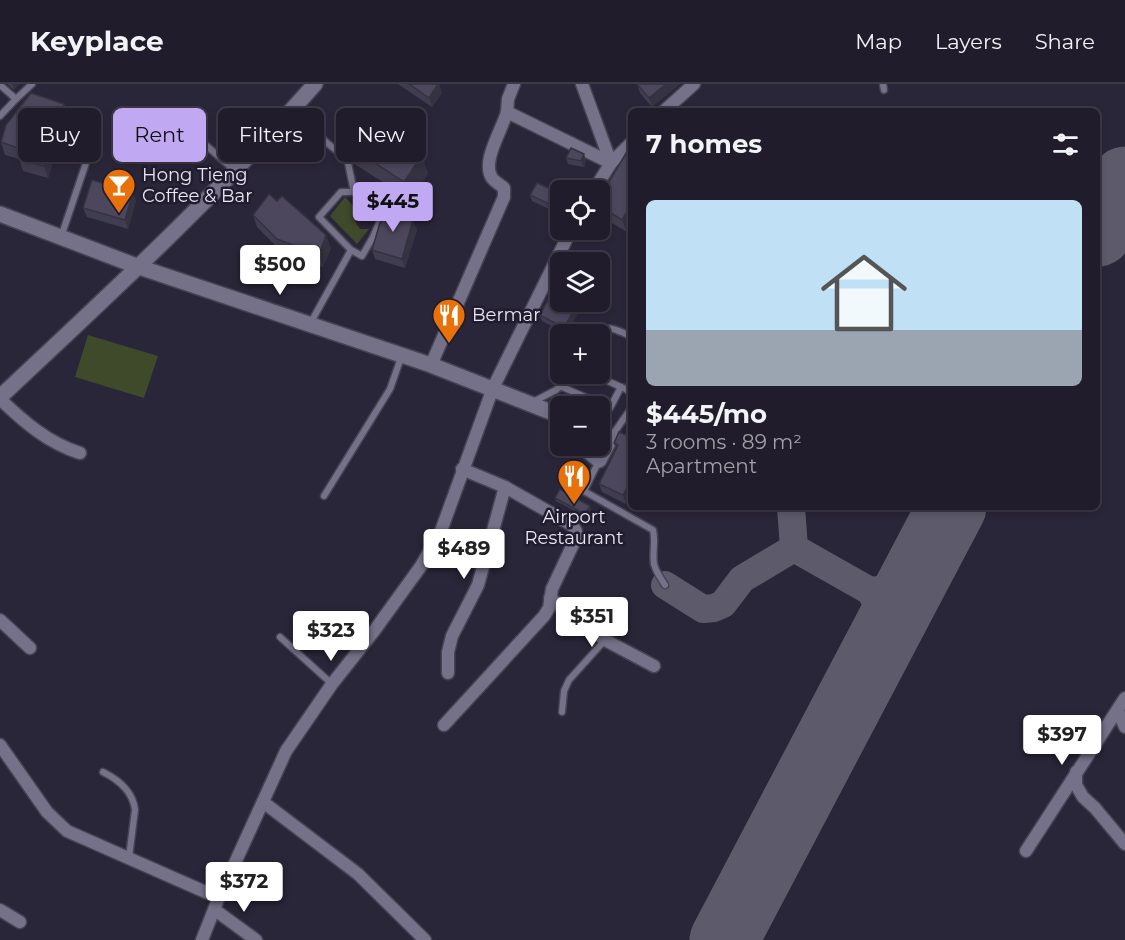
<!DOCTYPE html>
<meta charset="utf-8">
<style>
:root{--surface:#201c2b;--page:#2d2937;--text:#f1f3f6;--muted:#a2a1a9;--line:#3d3a47;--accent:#c0a8f3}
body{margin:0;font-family:Montserrat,sans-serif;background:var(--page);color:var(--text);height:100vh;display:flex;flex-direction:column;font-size:22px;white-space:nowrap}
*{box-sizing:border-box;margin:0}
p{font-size:20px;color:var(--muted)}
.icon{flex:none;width:33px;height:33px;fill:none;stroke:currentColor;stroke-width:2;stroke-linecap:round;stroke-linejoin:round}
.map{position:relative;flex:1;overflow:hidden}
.drawer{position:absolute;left:628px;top:24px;width:472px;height:402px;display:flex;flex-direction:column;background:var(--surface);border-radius:9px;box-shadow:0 3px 9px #0003,0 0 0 2px var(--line)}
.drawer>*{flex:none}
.hud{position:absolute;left:18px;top:24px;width:520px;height:54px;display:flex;gap:12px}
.fabs{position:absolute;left:550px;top:96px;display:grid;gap:12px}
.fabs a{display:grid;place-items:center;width:60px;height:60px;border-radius:9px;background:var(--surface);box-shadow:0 3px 9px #0003,0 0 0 2px var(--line);font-size:30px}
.price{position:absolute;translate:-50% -51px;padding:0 14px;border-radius:6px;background:#fff;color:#222;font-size:20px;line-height:39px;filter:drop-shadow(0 2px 3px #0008)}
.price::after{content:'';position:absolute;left:50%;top:36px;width:18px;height:14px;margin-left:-9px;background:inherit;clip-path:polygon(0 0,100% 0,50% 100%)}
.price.active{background:var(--accent);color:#111}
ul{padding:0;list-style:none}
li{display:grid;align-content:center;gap:12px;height:318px;padding:0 18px}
li span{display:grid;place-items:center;height:186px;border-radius:9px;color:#555}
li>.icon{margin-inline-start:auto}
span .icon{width:108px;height:108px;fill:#fffc;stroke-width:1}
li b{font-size:26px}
h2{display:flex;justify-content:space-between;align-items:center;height:72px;padding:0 18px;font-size:26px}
.pill{padding:0 21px;border-radius:9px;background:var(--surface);box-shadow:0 3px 9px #0003,0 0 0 2px var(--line);font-size:21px;line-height:54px}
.pill.active{background:var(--accent);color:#111}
header{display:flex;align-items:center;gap:36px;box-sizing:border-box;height:84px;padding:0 30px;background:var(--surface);border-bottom:2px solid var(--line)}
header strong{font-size:28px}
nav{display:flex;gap:33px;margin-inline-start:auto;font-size:21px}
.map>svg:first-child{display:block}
</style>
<header>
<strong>Keyplace</strong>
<nav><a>Map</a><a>Layers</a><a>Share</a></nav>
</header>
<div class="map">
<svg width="1125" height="856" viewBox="0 0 1125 856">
<rect width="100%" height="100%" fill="#2a2639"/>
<g fill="#3f4a2a">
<polygon points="345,113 360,129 356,130 356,139 360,145 369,145 357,160 330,132"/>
<polygon points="88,251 158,272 144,314 75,293"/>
</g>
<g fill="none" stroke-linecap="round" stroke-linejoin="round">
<g stroke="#5d5a6b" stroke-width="28">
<polyline points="791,423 794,464"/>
<polyline points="794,464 870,507 880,525 885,552"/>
<polyline points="665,501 703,525 714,524 723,520 742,495 794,464"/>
<path d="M870 507C893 505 907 497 922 480"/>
</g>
<g stroke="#5d5a6b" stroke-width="69">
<polyline points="1098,148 1125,97"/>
<polyline points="724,856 952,423"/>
</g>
<defs>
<g id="service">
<polyline points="883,0 884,6"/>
<polyline points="0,1 16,15 32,0"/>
<polyline points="291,29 343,72 348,79 354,108 370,121 383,130 373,153 362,172 351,166 310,240"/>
<polyline points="0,32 16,15"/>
<polyline points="192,49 233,85"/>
<polyline points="61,153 90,67"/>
<polyline points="351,166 319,133 341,108 354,108"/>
<path d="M596 250C608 239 619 247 632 253"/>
<polyline points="592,290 632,308"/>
<polyline points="560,302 610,324 621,303"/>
<polyline points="627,306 632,296"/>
<polyline points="531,319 556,306 575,290"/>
<polyline points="611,353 632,323"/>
<path d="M599 377 584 407 653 446C656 457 652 468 654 480 656 488 661 495 665 501"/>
<polyline points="324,412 390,305 402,271"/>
<polyline points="280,553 332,600"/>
<polyline points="562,628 564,607 569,596 605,556"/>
<path d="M103 688C119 696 133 707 135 726L129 773"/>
</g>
<g id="minor">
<polyline points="582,0 611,79"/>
<polyline points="664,27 694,0"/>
<polyline points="507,28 508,15 514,0"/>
<polyline points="594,106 611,79 632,58"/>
<path d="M431 281 504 113V104C501 101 495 98 492 94 481 78 502 46 507 28L611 79"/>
<path d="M0 315C24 338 48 359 80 369"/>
<polyline points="550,514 605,556 654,582"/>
<polyline points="0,536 30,564"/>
<polyline points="448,589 448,568 452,552 478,501 505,403"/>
<polyline points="1118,627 1125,643"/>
<polyline points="444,641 544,532 549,524 552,505 576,454 576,447 572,441 505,403 462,385"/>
<polyline points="0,661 47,728 67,747 219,814 286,667 332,600 374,547 421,482 441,447 493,304 571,146"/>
<polyline points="1076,688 1076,701 1083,713 1095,724 1125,760"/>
<polyline points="263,718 358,790 425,856"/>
<polyline points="1026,767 1125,614"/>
<polyline points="0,826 20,838"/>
<polyline points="215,826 256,856"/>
<polyline points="202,856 217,818"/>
</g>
<g id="tertiary">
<polyline points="0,130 139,183 431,281 561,332"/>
<path d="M0 313C108 212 217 111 315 0"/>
<polyline points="582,362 599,376 611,353 600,349"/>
</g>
</defs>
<use href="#service" stroke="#464353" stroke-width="9"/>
<use href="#minor" stroke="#464353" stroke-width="15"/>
<use href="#tertiary" stroke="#464353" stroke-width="18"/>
<use href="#service" stroke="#757188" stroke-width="6"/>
<use href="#minor" stroke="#757188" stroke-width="12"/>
<use href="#tertiary" stroke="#757188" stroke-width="15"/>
</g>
<g fill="#413d50">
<polygon points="7,0 19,0 14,6"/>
<polygon points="398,0 439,0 442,9 432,23"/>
<polygon points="637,0 680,0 652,23 640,9"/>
<polygon points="64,20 69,32 65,43 68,44 73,56 68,78 54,74 48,94 23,87 19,75 5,71 1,58"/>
<polygon points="347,61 428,89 411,116 353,79"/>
<polygon points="631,61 627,148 600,132 600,113"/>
<polygon points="566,74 586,76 584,83 568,80"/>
<polygon points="530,111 557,114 551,126 532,117"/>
<polygon points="136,117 128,145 87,133 83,124"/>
<polygon points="405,128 408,135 413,136 417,146 405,184 375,175 372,166"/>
<polygon points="253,131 331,164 323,183 281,167 257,143"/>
<polygon points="579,218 581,223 567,250 542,237 540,231"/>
<polygon points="619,348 626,420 602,408 599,400 616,366 614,359"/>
<polygon points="555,414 591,425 586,433 556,417"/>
</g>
<g fill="#353241">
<polygon points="12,0 19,0 14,6"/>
<polygon points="439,0 442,9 432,23 429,14"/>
<polygon points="666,0 680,0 652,23 649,14"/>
<polygon points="64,20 69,32 62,53 57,41"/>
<polygon points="68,44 73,56 68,78 64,65"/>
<polygon points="50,62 54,74 48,94 44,82"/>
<polygon points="584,70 586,76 584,83 581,77"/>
<polygon points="422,71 428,89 411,116 404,98"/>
<polygon points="555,107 557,114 551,126 549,120"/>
<polygon points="133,108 136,117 128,145 125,136"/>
<polygon points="632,120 632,140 627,148 622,136"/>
<polygon points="413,136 417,146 405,184 402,175"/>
<polygon points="326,151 331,164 323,183 319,171"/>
<polygon points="579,218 581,223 567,250 564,244"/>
<polygon points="632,394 632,408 626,420 623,411"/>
<polygon points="590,422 591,425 586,433 585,430"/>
</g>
<g fill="#4c475d" stroke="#353241" stroke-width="1.5">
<polygon points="409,0 438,0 429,14"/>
<polygon points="637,0 666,0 649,14"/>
<polygon points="31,9 64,20 57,41 68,44 64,65 50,62 44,82 19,75 21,65 1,58 6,41"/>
<polygon points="364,34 422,71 404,98 347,61"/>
<polygon points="631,61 632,120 622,136 600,122 600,113"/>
<polygon points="571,64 584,70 581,77 566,74"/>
<polygon points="92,96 133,108 125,136 83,124"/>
<polygon points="537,99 555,107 549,120 530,111"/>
<polygon points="269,110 277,117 282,112 326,151 319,171 277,155 253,131"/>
<polygon points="385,122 405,128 404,134 413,136 402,175 372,166"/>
<polygon points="554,204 561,208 561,218 578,218 564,244 540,231"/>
<polygon points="632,342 632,394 623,411 599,400 618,361 614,359 619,348 626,351"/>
<polygon points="560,405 590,422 585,430 555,414"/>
</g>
<defs>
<symbol id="bar-pin" viewBox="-11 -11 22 30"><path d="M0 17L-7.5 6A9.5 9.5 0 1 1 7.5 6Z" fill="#e8710a" stroke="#211c2f"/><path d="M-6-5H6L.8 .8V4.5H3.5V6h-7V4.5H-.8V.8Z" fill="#fff"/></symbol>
<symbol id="restaurant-pin" viewBox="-11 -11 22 30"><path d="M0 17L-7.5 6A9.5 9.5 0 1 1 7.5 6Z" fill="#e8710a" stroke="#211c2f"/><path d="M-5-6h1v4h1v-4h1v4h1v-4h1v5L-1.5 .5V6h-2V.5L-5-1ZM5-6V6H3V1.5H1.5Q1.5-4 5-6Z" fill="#fff"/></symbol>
</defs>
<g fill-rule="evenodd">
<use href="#bar-pin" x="100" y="82" width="38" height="52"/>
<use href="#restaurant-pin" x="430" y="212" width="38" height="52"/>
<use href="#restaurant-pin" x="555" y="373" width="38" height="52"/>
</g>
<g text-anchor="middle" stroke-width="5" stroke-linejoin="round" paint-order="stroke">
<g font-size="18" fill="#e8e6f3" stroke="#211c2f" text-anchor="start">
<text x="142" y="97">Hong Tieng<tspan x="142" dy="21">Coffee &amp; Bar</tspan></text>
<text x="472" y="237">Bermar</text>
<text x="574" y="439" text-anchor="middle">Airport<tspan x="574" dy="21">Restaurant</tspan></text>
</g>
</g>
</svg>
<div class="fabs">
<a><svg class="icon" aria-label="locate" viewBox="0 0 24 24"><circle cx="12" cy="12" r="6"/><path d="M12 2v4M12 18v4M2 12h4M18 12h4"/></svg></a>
<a><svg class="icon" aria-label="layers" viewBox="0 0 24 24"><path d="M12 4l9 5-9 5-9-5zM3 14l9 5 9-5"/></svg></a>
<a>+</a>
<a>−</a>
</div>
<b class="price active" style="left:393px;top:149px">$445</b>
<b class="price" style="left:280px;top:212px">$500</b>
<b class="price" style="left:464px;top:496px">$489</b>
<b class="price" style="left:592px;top:564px">$351</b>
<b class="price" style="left:331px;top:578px">$323</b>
<b class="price" style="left:1062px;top:682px">$397</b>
<b class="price" style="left:244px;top:829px">$372</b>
<div class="hud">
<a class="pill">Buy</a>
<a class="pill active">Rent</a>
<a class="pill">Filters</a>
<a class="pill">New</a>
</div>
<section class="drawer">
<h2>7 homes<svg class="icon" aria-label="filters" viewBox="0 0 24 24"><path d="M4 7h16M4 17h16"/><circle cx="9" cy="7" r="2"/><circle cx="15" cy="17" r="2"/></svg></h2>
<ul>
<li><span style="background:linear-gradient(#bfe0f5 70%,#9aa5b1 0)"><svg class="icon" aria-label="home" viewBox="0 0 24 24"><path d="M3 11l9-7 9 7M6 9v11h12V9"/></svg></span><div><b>$445/mo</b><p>3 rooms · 89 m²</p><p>Apartment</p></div></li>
</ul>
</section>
</div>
